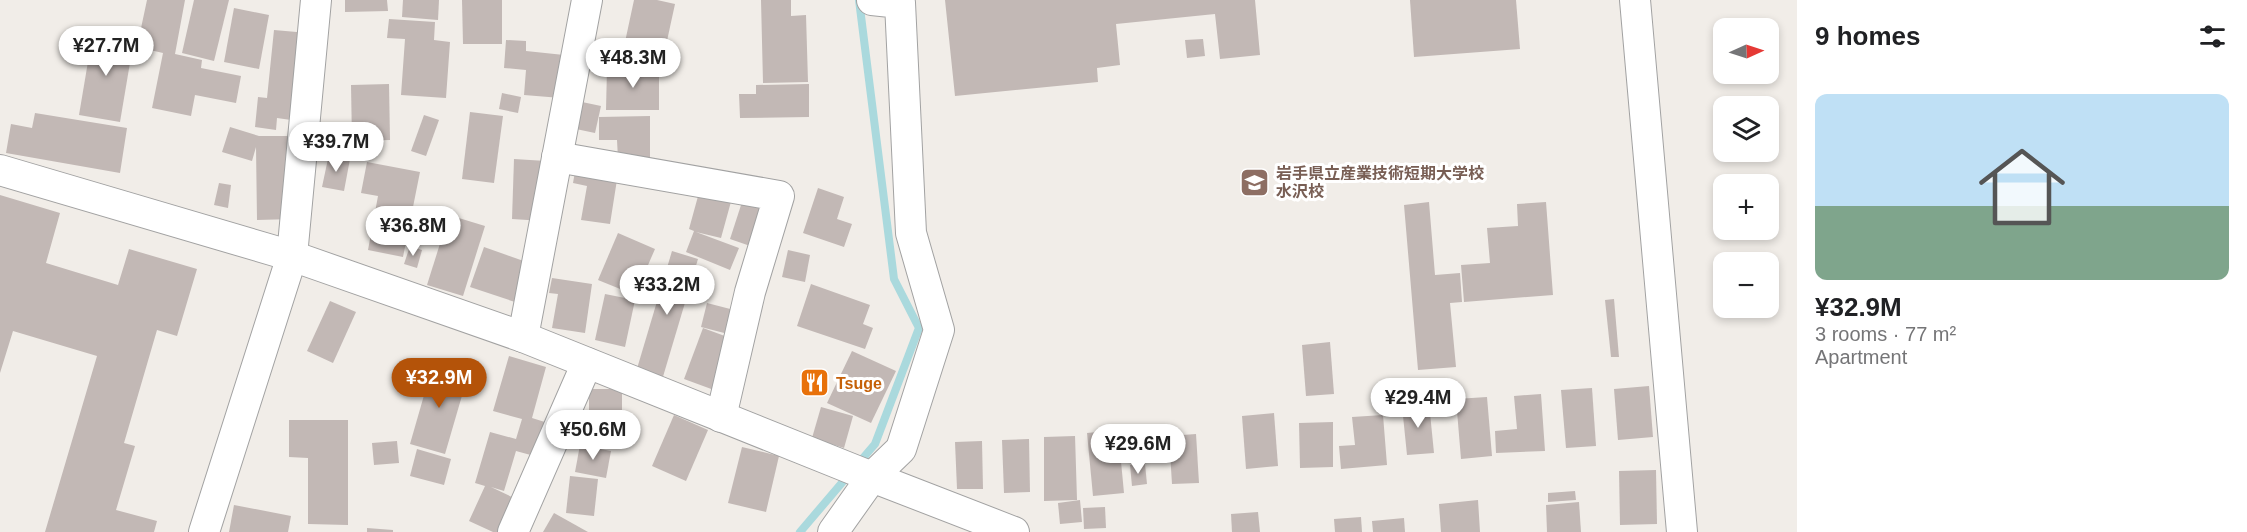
<!DOCTYPE html>
<meta charset="utf-8">
<style>
:root{--surface:#fff;--page:#f6f6f6;--text:#202124;--muted:#757577;--accent:#b45309}
body{margin:0;font-family:Helvetica,"Noto Sans JP",sans-serif;background:var(--page);color:var(--text);height:100vh;display:flex;flex-direction:column;font-size:22px;white-space:nowrap}
*{box-sizing:border-box;margin:0}
p{font-size:20px;color:var(--muted)}
.icon{flex:none;width:33px;height:33px;fill:none;stroke:currentColor;stroke-width:2;stroke-linecap:round;stroke-linejoin:round}
.map{position:relative;flex:1;overflow:hidden}
.drawer{display:flex;flex-direction:column;background:var(--surface);width:450px}
.drawer>*{flex:none}
.needle{width:39px;rotate:87deg}
.controls{position:absolute;left:1713px;top:18px;display:grid;gap:12px}
.controls a{display:grid;place-items:center;width:66px;height:66px;border-radius:12px;background:var(--surface);box-shadow:0 3px 9px #0003;font-size:30px}
.price{position:absolute;translate:-50% -51px;padding:0 14px;border-radius:21px;background:#fff;color:#222;font-size:20px;line-height:39px;filter:drop-shadow(0 2px 3px #0008)}
.price::after{content:'';position:absolute;left:50%;top:36px;width:18px;height:14px;margin-left:-9px;background:inherit;clip-path:polygon(0 0,100% 0,50% 100%)}
.price.selected{background:var(--accent);color:#fff}
ul{padding:0;list-style:none}
li{display:grid;align-content:center;gap:12px;height:318px;padding:0 18px}
li span{display:grid;place-items:center;height:186px;border-radius:12px;color:#555}
li>.icon{margin-inline-start:auto}
span .icon{width:108px;height:108px;fill:#fffc;stroke-width:1}
li b{font-size:26px}
h2{display:flex;justify-content:space-between;align-items:center;height:72px;padding:0 18px;font-size:26px}
main{display:flex;flex:1;min-height:0}
.map>svg:first-child{display:block}
</style>
<main>
<div class="map">
<svg width="1797" height="532" viewBox="0 0 1797 532">
<rect width="100%" height="100%" fill="#f1ede8"/>
<g fill="none" stroke-linecap="round" stroke-linejoin="round">
<polyline stroke="#aad9dd" stroke-width="8" points="800,532 875,444 919,328 894,279 859,0"/>
</g>
<g fill="#c2b8b5">
<polygon points="147,0 185,0 175,54 202,60 201,68 241,76 236,103 195,95 191,116 152,108 163,53 137,47"/>
<polygon points="194,0 229,0 214,61 182,53"/>
<polygon points="345,0 387,0 388,11 345,12"/>
<polygon points="403,0 439,0 438,20 402,17"/>
<polygon points="462,0 502,0 502,44 463,44"/>
<polygon points="634,0 657,0 675,4 665,50 625,42"/>
<polygon points="761,0 791,0 791,16 806,15 808,82 763,83"/>
<polygon points="945,0 1255,0 1260,55 1220,59 1215,14 1116,24 1120,65 1097,68 1098,82 955,96"/>
<polygon points="1410,0 1516,0 1520,49 1414,57"/>
<polygon points="234,8 269,15 259,69 224,62"/>
<polygon points="389,19 435,22 434,40 450,42 446,98 401,95 405,39 387,38"/>
<polygon points="274,30 308,33 298,121 277,118 276,130 255,127 258,97 267,98"/>
<polygon points="93,32 134,39 120,122 79,115"/>
<polygon points="1203,39 1205,56 1187,58 1185,40"/>
<polygon points="506,40 526,41 526,51 564,55 561,98 524,95 526,70 504,68"/>
<polygon points="607,68 659,68 659,110 606,110"/>
<polygon points="389,84 390,140 352,141 351,85"/>
<polygon points="809,84 809,117 740,118 739,94 756,94 756,85"/>
<polygon points="502,93 521,97 518,113 499,109"/>
<polygon points="582,102 601,106 595,133 576,129"/>
<polygon points="470,112 503,116 494,183 462,179"/>
<polygon points="35,113 127,128 120,173 6,153 11,124 32,128"/>
<polygon points="424,115 439,120 426,156 411,151"/>
<polygon points="650,116 650,158 618,159 617,140 599,140 599,117"/>
<polygon points="230,127 259,136 293,136 294,219 257,220 256,147 252,161 222,152"/>
<polygon points="329,154 350,159 344,191 322,187"/>
<polygon points="514,159 546,161 543,221 512,219"/>
<polygon points="577,160 619,167 610,224 581,220 587,186 573,183"/>
<polygon points="367,162 420,172 403,257 368,250 378,196 361,193"/>
<polygon points="219,183 231,185 228,208 214,205"/>
<polygon points="818,188 844,197 837,219 852,224 844,247 803,233"/>
<polygon points="700,189 732,198 721,238 696,232 739,248 730,270 686,252 694,231 689,229"/>
<polygon points="0,195 60,213 46,263 118,285 129,249 197,269 177,336 157,330 124,443 135,446 116,510 157,521 154,532 45,532 97,356 13,331 0,373"/>
<polygon points="743,199 768,207 756,248 730,239"/>
<polygon points="1429,202 1435,275 1460,273 1462,302 1450,303 1456,367 1418,370 1404,205"/>
<polygon points="1546,202 1553,295 1464,302 1461,265 1490,263 1487,228 1518,226 1517,204"/>
<polygon points="449,215 485,226 463,296 427,285"/>
<polygon points="618,233 655,249 635,295 598,280"/>
<polygon points="410,246 422,250 417,268 404,264"/>
<polygon points="484,247 535,265 521,304 470,287"/>
<polygon points="788,250 810,255 805,282 782,277"/>
<polygon points="672,251 698,259 662,380 636,372"/>
<polygon points="552,278 592,284 585,333 552,328 558,294 549,293"/>
<polygon points="811,284 870,305 863,324 873,328 865,349 797,326"/>
<polygon points="605,294 635,300 625,347 595,340"/>
<polygon points="1614,299 1619,357 1611,357 1605,300"/>
<polygon points="330,301 356,312 333,363 307,351"/>
<polygon points="707,303 738,311 732,335 701,327"/>
<polygon points="703,328 733,339 714,390 684,379"/>
<polygon points="1330,342 1334,394 1306,396 1302,345"/>
<polygon points="852,351 896,371 871,423 827,403"/>
<polygon points="509,356 546,367 532,418 548,423 538,457 516,451 504,491 491,487 514,498 499,532 493,532 469,521 485,486 475,483 490,432 516,439 522,419 493,411"/>
<polygon points="433,364 468,375 445,454 410,444"/>
<polygon points="1649,386 1653,437 1618,440 1614,389"/>
<polygon points="1592,388 1596,446 1566,448 1561,390"/>
<rect x="589" y="389" width="33" height="38"/>
<polygon points="1541,394 1545,451 1496,453 1495,431 1517,429 1514,396"/>
<polygon points="1487,397 1492,456 1461,459 1456,399"/>
<polygon points="1429,403 1434,453 1407,455 1402,406"/>
<polygon points="821,407 853,416 844,448 812,438"/>
<polygon points="1274,413 1278,466 1246,469 1242,416"/>
<polygon points="674,415 708,430 686,481 652,466"/>
<polygon points="1383,415 1387,465 1341,469 1339,446 1355,445 1352,417"/>
<polygon points="289,420 348,420 348,525 308,524 308,458 289,457"/>
<polygon points="1333,422 1333,467 1300,468 1299,423"/>
<polygon points="1118,430 1124,493 1093,496 1087,433"/>
<polygon points="1196,434 1199,483 1172,484 1169,436"/>
<polygon points="1075,436 1077,500 1044,501 1044,437"/>
<polygon points="1029,439 1030,492 1004,493 1002,440"/>
<polygon points="397,441 399,463 374,465 372,443"/>
<polygon points="982,441 983,489 957,489 955,442"/>
<polygon points="580,445 611,451 606,478 575,472"/>
<polygon points="742,447 779,456 766,512 728,503"/>
<polygon points="417,449 451,459 444,485 410,476"/>
<polygon points="1145,464 1147,484 1132,486 1130,465"/>
<polygon points="1656,470 1657,524 1620,525 1619,471"/>
<polygon points="570,476 598,479 594,516 566,513"/>
<polygon points="1575,491 1576,500 1548,502 1548,493"/>
<polygon points="1080,500 1082,522 1060,524 1058,503"/>
<polygon points="1478,500 1480,532 1441,532 1439,504"/>
<polygon points="1579,502 1581,532 1547,532 1546,505"/>
<polygon points="234,505 291,516 288,532 229,532"/>
<polygon points="1105,507 1106,528 1084,529 1083,508"/>
<polygon points="1258,512 1260,532 1232,532 1231,514"/>
<polygon points="554,513 588,532 543,532"/>
<polygon points="1361,517 1362,532 1335,532 1334,519"/>
<polygon points="1404,518 1405,532 1373,532 1372,521"/>
<polygon points="367,528 393,530 393,532 367,532"/>
</g>
<g fill="none" stroke-linecap="round" stroke-linejoin="round">
<defs>
<g id="minor">
<polyline points="872,0 900,3 911,233 939,330 901,449 872,477 1014,532"/>
<polyline points="1635,0 1682,532"/>
<polyline points="557,157 779,196 750,292 721,417"/>
<polyline points="0,170 292,256 523,337 872,477 833,532"/>
<polyline points="523,337 587,0"/>
<polyline points="204,532 292,256 316,0"/>
<polyline points="513,532 587,363"/>
</g>
</defs>
<use href="#minor" stroke="#a2a2a2" stroke-width="32"/>
<use href="#minor" stroke="#fff" stroke-width="30"/>
</g>
<defs>
<symbol id="university-square" viewBox="-11 -11 22 22"><rect x="-9" y="-9" width="18" height="18" rx="4" fill="#8d6e63" stroke="#fff"/><path d="M0-5L7-2L0 1L-7-2ZM-4 1L0 2.5L4 1V4Q0 6-4 4Z" fill="#fff"/></symbol>
<symbol id="restaurant-square" viewBox="-11 -11 22 22"><rect x="-9" y="-9" width="18" height="18" rx="4" fill="#e8710a" stroke="#fff"/><path d="M-5-6h1v4h1v-4h1v4h1v-4h1v5L-1.5 .5V6h-2V.5L-5-1ZM5-6V6H3V1.5H1.5Q1.5-4 5-6Z" fill="#fff"/></symbol>
</defs>
<g fill-rule="evenodd">
<use href="#university-square" x="1238" y="166" width="33" height="33"/>
<use href="#restaurant-square" x="798" y="366" width="33" height="33"/>
</g>
<g text-anchor="middle" stroke-width="6" stroke-linejoin="round" paint-order="stroke">
<g font-size="16" font-weight="bold" fill="#785e54" stroke="#fff" text-anchor="start">
<text x="1276" y="179">岩手県立産業技術短期大学校<tspan x="1276" dy="18">水沢校</tspan></text>
</g>
<g font-size="16" font-weight="bold" fill="#c56008" stroke="#fff" text-anchor="start">
<text x="836" y="389">Tsuge</text>
</g>
</g>
</svg>
<div class="controls">
<a><svg class="needle" viewBox="-14 -14 28 28"><path d="M0-13l5 13h-10z" fill="#e53935"/><path d="M0 13l5-13h-10z" fill="#757577"/></svg></a>
<a><svg class="icon" aria-label="layers" viewBox="0 0 24 24"><path d="M12 4l9 5-9 5-9-5zM3 14l9 5 9-5"/></svg></a>
<a>+</a>
<a>−</a>
</div>
<b class="price" style="left:106px;top:77px">¥27.7M</b>
<b class="price" style="left:633px;top:89px">¥48.3M</b>
<b class="price" style="left:336px;top:173px">¥39.7M</b>
<b class="price" style="left:413px;top:257px">¥36.8M</b>
<b class="price" style="left:667px;top:316px">¥33.2M</b>
<b class="price selected" style="left:439px;top:409px">¥32.9M</b>
<b class="price" style="left:1418px;top:429px">¥29.4M</b>
<b class="price" style="left:593px;top:461px">¥50.6M</b>
<b class="price" style="left:1138px;top:475px">¥29.6M</b>
</div>
<section class="drawer">
<h2>9 homes<svg class="icon" aria-label="filters" viewBox="0 0 24 24"><path d="M4 7h16M4 17h16"/><circle cx="9" cy="7" r="2"/><circle cx="15" cy="17" r="2"/></svg></h2>
<ul>
<li><span style="background:linear-gradient(#bfe0f5 60%,#7fa58c 0)"><svg class="icon" aria-label="home" viewBox="0 0 24 24"><path d="M3 11l9-7 9 7M6 9v11h12V9"/></svg></span><div><b>¥32.9M</b><p>3 rooms · 77 m²</p><p>Apartment</p></div></li>
</ul>
</section>
</main>
